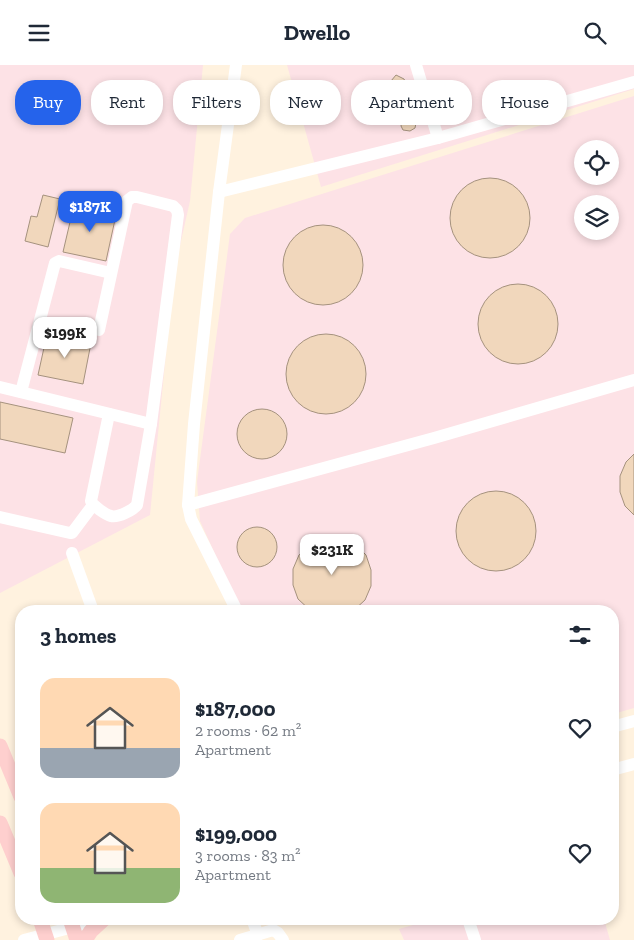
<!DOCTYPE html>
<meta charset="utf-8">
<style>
:root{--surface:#fff;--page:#f6f6f7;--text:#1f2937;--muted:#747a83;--accent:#2563eb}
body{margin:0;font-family:"Zilla Slab",serif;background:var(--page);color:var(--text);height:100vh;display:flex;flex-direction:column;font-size:19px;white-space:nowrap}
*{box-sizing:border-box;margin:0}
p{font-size:16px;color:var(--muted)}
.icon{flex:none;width:28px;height:28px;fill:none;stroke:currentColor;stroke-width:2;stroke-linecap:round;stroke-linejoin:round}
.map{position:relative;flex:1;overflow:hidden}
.sheet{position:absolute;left:15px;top:540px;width:604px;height:320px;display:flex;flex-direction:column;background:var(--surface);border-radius:20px;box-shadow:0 2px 8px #0003}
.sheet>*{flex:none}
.top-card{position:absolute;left:15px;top:15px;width:605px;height:45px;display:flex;gap:10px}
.tools{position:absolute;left:574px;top:75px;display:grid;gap:10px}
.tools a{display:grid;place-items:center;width:45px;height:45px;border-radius:50%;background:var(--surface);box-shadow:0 2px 8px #0003;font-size:25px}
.price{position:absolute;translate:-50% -42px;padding:0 11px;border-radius:10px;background:#fff;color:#222;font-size:16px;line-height:32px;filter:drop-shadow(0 1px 2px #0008)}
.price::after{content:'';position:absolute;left:50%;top:30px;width:15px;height:11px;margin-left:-8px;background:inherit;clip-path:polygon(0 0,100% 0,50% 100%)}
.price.active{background:var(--accent);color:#fff}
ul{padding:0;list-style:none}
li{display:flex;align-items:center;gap:15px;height:125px;padding:0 25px}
li span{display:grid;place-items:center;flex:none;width:140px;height:100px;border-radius:15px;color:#555}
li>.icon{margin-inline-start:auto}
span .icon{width:60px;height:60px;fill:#fffc;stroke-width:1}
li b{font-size:21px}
h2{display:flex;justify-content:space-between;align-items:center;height:60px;padding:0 25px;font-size:21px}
.chip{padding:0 18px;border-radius:20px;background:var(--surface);box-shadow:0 2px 8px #0003;font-size:18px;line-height:45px}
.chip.active{background:var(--accent);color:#fff}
header{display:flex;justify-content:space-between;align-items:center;height:65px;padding:0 25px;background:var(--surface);font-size:22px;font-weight:700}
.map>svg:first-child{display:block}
</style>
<header><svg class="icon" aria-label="menu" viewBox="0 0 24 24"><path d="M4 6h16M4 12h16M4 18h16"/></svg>Dwello<svg class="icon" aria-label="search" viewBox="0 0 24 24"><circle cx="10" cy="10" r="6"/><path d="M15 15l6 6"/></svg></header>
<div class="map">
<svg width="634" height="875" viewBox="0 0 634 875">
<rect width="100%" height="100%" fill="#fff2df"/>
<g fill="#fde2e6" fill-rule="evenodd">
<polygon points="0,0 203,0 190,136 174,207 150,450 0,528"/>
<polygon points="287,0 634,0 634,24 321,122"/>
<path d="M634 31V643L613 649 612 546H241L200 456 197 417 230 169 245 153ZM582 84H610V111H582ZM582 139H610V166H582Z"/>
<polygon points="434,854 604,854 610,875 404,875 399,864"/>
</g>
<g fill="#f1d7bc" stroke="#a5927e">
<polygon points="396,10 404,14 406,18 405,23 400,28 394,25 391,21 391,16"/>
<polygon points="400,32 407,34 410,38 411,43 408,49 414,53 416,58 415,63 410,66 403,65 401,61 403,50 396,45 395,40"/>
<circle cx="490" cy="153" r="40"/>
<polygon points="43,130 60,134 48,182 25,176 31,151 37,152"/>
<polygon points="74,140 116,150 106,196 63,187"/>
<circle cx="323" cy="200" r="40"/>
<circle cx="518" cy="259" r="40"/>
<polygon points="47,269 91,278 83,319 38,310"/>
<circle cx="326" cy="309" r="40"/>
<polygon points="0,337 73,353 65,388 0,374"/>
<circle cx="262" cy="369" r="25"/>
<polygon points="634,389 634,450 625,441 620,427 620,411 626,397"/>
<circle cx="496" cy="466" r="40"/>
<circle cx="257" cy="482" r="20"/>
<polygon points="325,473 340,473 355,479 366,490 371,505 371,521 365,535 353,546 311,546 298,534 293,520 293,504 299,490 310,479"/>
</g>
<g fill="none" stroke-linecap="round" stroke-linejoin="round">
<g stroke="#fff" stroke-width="12">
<polyline points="236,0 219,127 194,359 188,440 191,454 237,546"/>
<polyline points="416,0 438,73"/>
<polyline points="219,127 438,73 634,17"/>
<path d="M99 265 127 136 132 132H137L173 141 177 145 178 150 151 359 137 440C133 445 118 453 111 451 106 450 93 441 91 436L109 349"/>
<polyline points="0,322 151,359"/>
<polyline points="21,327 55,198 59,196 111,208"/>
<polyline points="188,440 434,373 634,315"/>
<polyline points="0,452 70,468 72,468 93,440"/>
<polyline points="72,488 93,546"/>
<polyline points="612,662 634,656"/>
<polyline points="612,705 634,699"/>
<polyline points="252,854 258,870"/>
<polyline points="468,854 475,875"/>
<polyline points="24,875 103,854"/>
<polyline points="240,875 273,865 278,868 283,875"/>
</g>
<g stroke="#fecfce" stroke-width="15">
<polyline points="0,681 21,732"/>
<polyline points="0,758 21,808"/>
<polyline points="40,854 47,875"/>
<polyline points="70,854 77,875"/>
<polyline points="85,875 91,866 104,854"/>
</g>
</g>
</svg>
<div class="tools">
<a><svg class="icon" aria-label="locate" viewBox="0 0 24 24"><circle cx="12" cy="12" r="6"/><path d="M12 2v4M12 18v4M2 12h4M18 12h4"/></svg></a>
<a><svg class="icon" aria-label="layers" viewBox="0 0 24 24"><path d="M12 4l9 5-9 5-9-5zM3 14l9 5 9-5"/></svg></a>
</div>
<b class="price active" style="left:90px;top:168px">$187K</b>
<b class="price" style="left:65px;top:294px">$199K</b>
<b class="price" style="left:332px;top:511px">$231K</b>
<div class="top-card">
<a class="chip active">Buy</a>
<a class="chip">Rent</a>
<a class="chip">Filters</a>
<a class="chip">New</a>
<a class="chip">Apartment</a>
<a class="chip">House</a>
</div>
<section class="sheet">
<h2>3 homes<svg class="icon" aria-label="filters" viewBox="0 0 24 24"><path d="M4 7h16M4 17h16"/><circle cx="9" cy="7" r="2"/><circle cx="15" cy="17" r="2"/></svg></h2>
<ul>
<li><span style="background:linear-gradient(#ffd9b3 70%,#9aa5b1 0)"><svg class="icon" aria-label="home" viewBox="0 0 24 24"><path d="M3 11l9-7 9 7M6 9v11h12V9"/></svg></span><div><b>$187,000</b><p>2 rooms · 62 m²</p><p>Apartment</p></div><svg class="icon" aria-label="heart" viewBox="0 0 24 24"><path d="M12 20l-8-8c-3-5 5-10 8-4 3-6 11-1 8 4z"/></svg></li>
<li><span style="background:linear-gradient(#ffd9b3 65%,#8fb573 0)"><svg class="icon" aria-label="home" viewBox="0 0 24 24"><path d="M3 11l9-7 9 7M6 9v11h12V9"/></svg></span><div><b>$199,000</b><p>3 rooms · 83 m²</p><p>Apartment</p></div><svg class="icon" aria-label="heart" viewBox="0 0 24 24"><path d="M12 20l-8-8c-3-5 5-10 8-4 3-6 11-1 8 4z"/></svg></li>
</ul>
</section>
</div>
